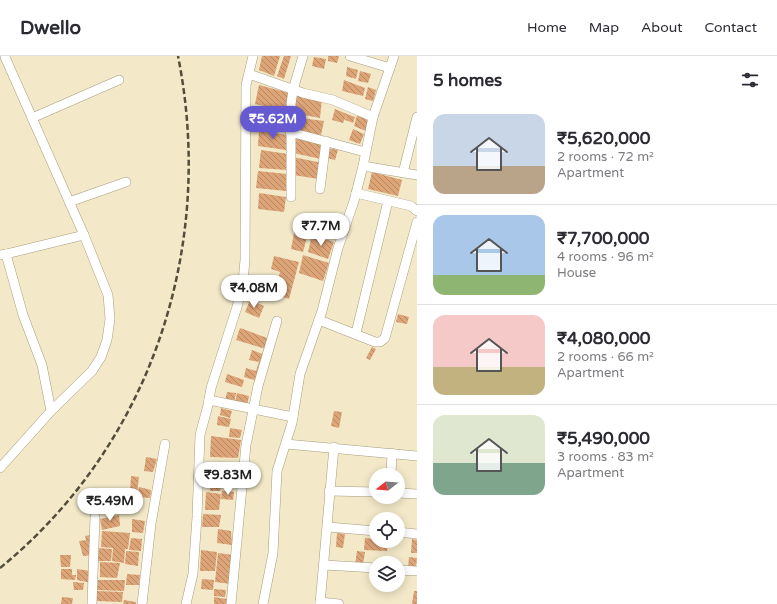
<!DOCTYPE html>
<meta charset="utf-8">
<style>
:root{--surface:#fff;--page:#f7f7f7;--text:#2b2b33;--muted:#7c7c81;--line:#e1e1e2;--accent:#665ad3}
body{margin:0;font-family:"Varela Round",sans-serif;background:var(--page);color:var(--text);height:100vh;display:flex;flex-direction:column;font-size:15px;white-space:nowrap}
*{box-sizing:border-box;margin:0}
p{font-size:13px;color:var(--muted)}
.icon{flex:none;width:22px;height:22px;fill:none;stroke:currentColor;stroke-width:2;stroke-linecap:round;stroke-linejoin:round}
.map{position:relative;flex:1;overflow:hidden}
.side{display:flex;flex-direction:column;background:var(--surface);width:360px}
.side>*{flex:none}
.needle{width:26px;rotate:253deg}
.tools{position:absolute;left:369px;top:412px;display:grid;gap:8px}
.tools a{display:grid;place-items:center;width:36px;height:36px;border-radius:50%;background:var(--surface);box-shadow:0 2px 10px #0003;font-size:20px}
.price{position:absolute;translate:-50% -34px;padding:0 9px;border-radius:14px;background:#fff;color:#222;font-size:13px;line-height:26px;filter:drop-shadow(0 1px 2px #0008)}
.price::after{content:'';position:absolute;left:50%;top:24px;width:12px;height:9px;margin-left:-6px;background:inherit;clip-path:polygon(0 0,100% 0,50% 100%)}
.price.current{background:var(--accent);color:#fff}
ul{padding:0;list-style:none}
li{display:flex;align-items:center;gap:12px;height:100px;padding:0 16px}
li+li{border-top:1px solid var(--line)}
li span{display:grid;place-items:center;flex:none;width:112px;height:80px;border-radius:12px;color:#555}
li>.icon{margin-inline-start:auto}
span .icon{width:48px;height:48px;fill:#fffc;stroke-width:1}
li b{font-size:17px}
h2{display:flex;justify-content:space-between;align-items:center;height:48px;padding:0 16px;font-size:17px}
header{display:flex;align-items:center;gap:24px;box-sizing:border-box;height:56px;padding:0 20px;background:var(--surface);border-bottom:1px solid var(--line)}
header strong{font-size:19px}
nav{display:flex;gap:22px;margin-inline-start:auto;font-size:14px}
main{display:flex;flex:1;min-height:0}
.map>svg:first-child{display:block}
</style>
<header>
<strong>Dwello</strong>
<nav><a>Home</a><a>Map</a><a>About</a><a>Contact</a></nav>
</header>
<main>
<div class="map">
<svg width="417" height="548" viewBox="0 0 417 548">
<defs>
<pattern id="building-back-hatch" width="6" height="6" patternUnits="userSpaceOnUse"><rect width="6" height="6" fill="#dda477"/><path d="M-1 5l2 2M0 0l6 6M5-1l2 2" fill="none" stroke="#b48661"/></pattern>
</defs>
<rect width="100%" height="100%" fill="#f3e9c8"/>
<g fill="url(#building-back-hatch)">
<polygon points="262,0 280,0 274,20 259,14"/>
<polygon points="284,0 291,0 284,23 277,20"/>
<polygon points="328,0 339,0 337,7 328,5"/>
<polygon points="314,1 326,3 324,13 312,10"/>
<polygon points="347,11 358,14 356,23 346,20"/>
<polygon points="360,15 371,18 368,27 358,25"/>
<polygon points="344,24 365,32 363,40 342,35"/>
<polygon points="259,29 289,37 285,55 255,48"/>
<polygon points="368,31 376,34 373,45 365,43"/>
<polygon points="295,39 322,43 320,62 293,57"/>
<polygon points="258,53 288,58 286,74 258,69"/>
<polygon points="335,53 347,58 343,67 332,64"/>
<polygon points="358,56 371,62 368,76 354,70"/>
<polygon points="347,58 355,61 353,67 345,64"/>
<polygon points="293,61 324,65 321,79 292,75"/>
<polygon points="353,73 364,78 360,88 349,84"/>
<polygon points="259,75 288,79 286,94 258,90"/>
<polygon points="293,79 324,87 321,103 293,97"/>
<polygon points="328,92 338,94 335,104 327,102"/>
<polygon points="261,94 288,98 287,114 259,112"/>
<polygon points="293,101 322,107 319,123 293,119"/>
<polygon points="258,115 287,118 286,135 256,132"/>
<polygon points="372,116 402,124 398,140 368,133"/>
<polygon points="259,137 286,141 284,156 258,153"/>
<polygon points="296,167 310,170 303,196 291,193"/>
<polygon points="312,179 334,186 328,203 308,196"/>
<polygon points="303,199 329,207 323,225 299,217"/>
<polygon points="274,200 299,206 289,243 264,235 267,221 278,224 280,216 271,213"/>
<polygon points="250,244 264,250 259,262 245,256"/>
<polygon points="398,258 409,261 407,268 396,266"/>
<polygon points="240,272 270,283 266,293 236,284"/>
<polygon points="372,291 376,293 370,304 366,302"/>
<polygon points="252,294 265,299 258,325 244,321 246,312 256,315 259,306 249,304"/>
<polygon points="227,318 244,324 242,331 225,326"/>
<polygon points="227,336 236,337 234,347 225,345"/>
<polygon points="237,337 249,340 247,350 235,347"/>
<polygon points="221,352 232,355 230,362 220,359"/>
<polygon points="334,355 342,356 339,372 331,370"/>
<polygon points="218,360 231,363 229,371 217,369"/>
<polygon points="230,372 242,374 240,382 229,381"/>
<polygon points="211,380 241,384 238,402 210,401"/>
<polygon points="146,401 157,403 153,416 144,415"/>
<polygon points="226,408 239,410 237,425 223,422"/>
<polygon points="131,420 139,421 137,437 130,437"/>
<polygon points="398,422 403,422 404,431 398,432"/>
<polygon points="211,427 222,428 220,435 210,435"/>
<polygon points="139,431 151,434 150,442 137,441"/>
<polygon points="222,435 234,436 233,444 221,443"/>
<polygon points="206,436 221,438 219,454 205,454"/>
<polygon points="203,458 221,459 219,471 202,471"/>
<polygon points="119,459 120,470 102,474 100,463"/>
<polygon points="132,463 145,465 143,477 132,476"/>
<polygon points="218,473 231,475 232,489 217,487"/>
<polygon points="102,475 130,477 128,493 125,493 124,507 112,505 113,492 101,491"/>
<polygon points="337,477 345,478 343,492 336,491"/>
<polygon points="90,479 93,499 83,500 79,485 86,484 85,480"/>
<polygon points="131,482 142,483 141,495 129,494"/>
<polygon points="365,482 388,485 387,495 364,494"/>
<polygon points="412,483 417,484 417,497 411,497"/>
<polygon points="98,492 112,493 111,505 97,505"/>
<polygon points="201,494 217,496 215,515 200,515"/>
<polygon points="126,495 139,496 138,510 125,508"/>
<polygon points="357,495 365,496 363,509 355,509"/>
<polygon points="218,497 233,499 231,528 215,526"/>
<polygon points="60,499 71,499 70,511 61,511"/>
<polygon points="409,501 417,502 416,512 408,511"/>
<polygon points="100,506 120,507 117,522 100,521"/>
<polygon points="61,513 72,513 72,519 76,519 75,524 61,523"/>
<polygon points="77,513 91,515 91,527 77,524"/>
<polygon points="127,518 140,519 139,529 126,529"/>
<polygon points="202,523 214,524 213,534 201,533"/>
<polygon points="98,524 125,524 124,535 97,534"/>
<polygon points="73,526 84,527 83,534 74,534"/>
<polygon points="214,533 226,534 225,541 214,540"/>
<polygon points="96,535 123,536 122,546 96,545"/>
<polygon points="414,535 417,535 417,548 412,548"/>
<polygon points="62,541 73,542 72,548 61,548"/>
<polygon points="214,541 227,543 227,548 214,548"/>
<polygon points="124,544 136,546 136,548 123,548"/>
</g>
<g fill="none" stroke-linecap="round" stroke-linejoin="round">
<defs>
<g id="street">
<polyline points="350,0 390,12"/>
<polyline points="5,1 84,179 108,239 110,263 107,284 101,301 92,315 51,355"/>
<polyline points="249,18 303,37 333,44 373,61"/>
<polyline points="32,62 119,24"/>
<polyline points="290,76 365,96"/>
<polyline points="363,110 417,119"/>
<polyline points="403,117 417,61"/>
<polyline points="320,133 326,85"/>
<polyline points="356,137 411,150 417,155"/>
<polyline points="291,141 291,48 293,34 303,0"/>
<polyline points="69,146 126,126"/>
<polyline points="6,198 84,179"/>
<polyline points="0,199 6,198 23,259 42,309 51,355 0,412"/>
<polyline points="319,264 375,286 380,286 385,282 417,166"/>
<polyline points="356,277 388,145"/>
<polyline points="209,344 293,361"/>
<polyline points="286,388 417,400"/>
<polyline points="391,419 392,397"/>
<polyline points="329,435 376,436"/>
<polyline points="398,437 417,438"/>
<polyline points="328,471 376,475"/>
<polyline points="398,476 417,478"/>
<polyline points="324,509 376,512"/>
<polyline points="398,514 417,515"/>
<polyline points="320,546 339,548"/>
<polyline points="92,548 95,461"/>
<polyline points="142,548 151,468 165,388"/>
<polyline points="186,548 193,518 197,461 200,379 208,349 211,332 237,251 243,226 245,204 246,29 253,0"/>
<polyline points="231,548 246,389 258,330 277,265"/>
<polyline points="263,548 273,497 277,415 292,367 300,318 322,255 338,192 354,145 363,110 373,61 394,0"/>
<polyline points="320,548 334,391"/>
</g>
</defs>
<use href="#street" stroke="#a79d7e" stroke-width="10"/>
<use href="#street" stroke="#fff" stroke-width="9"/>
<path stroke="#524d3c" stroke-width="2.5" stroke-dasharray="6 3" stroke-linecap="butt" d="M0 512C152 388 216 190 178 0"/>
</g>
</svg>
<div class="tools">
<a><svg class="needle" viewBox="-14 -14 28 28"><path d="M0-13l5 13h-10z" fill="#e53935"/><path d="M0 13l5-13h-10z" fill="#7c7c81"/></svg></a>
<a><svg class="icon" aria-label="locate" viewBox="0 0 24 24"><circle cx="12" cy="12" r="6"/><path d="M12 2v4M12 18v4M2 12h4M18 12h4"/></svg></a>
<a><svg class="icon" aria-label="layers" viewBox="0 0 24 24"><path d="M12 4l9 5-9 5-9-5zM3 14l9 5 9-5"/></svg></a>
</div>
<b class="price current" style="left:273px;top:84px">₹5.62M</b>
<b class="price" style="left:321px;top:191px">₹7.7M</b>
<b class="price" style="left:254px;top:253px">₹4.08M</b>
<b class="price" style="left:228px;top:440px">₹9.83M</b>
<b class="price" style="left:110px;top:466px">₹5.49M</b>
</div>
<section class="side">
<h2>5 homes<svg class="icon" aria-label="filters" viewBox="0 0 24 24"><path d="M4 7h16M4 17h16"/><circle cx="9" cy="7" r="2"/><circle cx="15" cy="17" r="2"/></svg></h2>
<ul>
<li><span style="background:linear-gradient(#c9d6e8 65%,#b9a48a 0)"><svg class="icon" aria-label="home" viewBox="0 0 24 24"><path d="M3 11l9-7 9 7M6 9v11h12V9"/></svg></span><div><b>₹5,620,000</b><p>2 rooms · 72 m²</p><p>Apartment</p></div></li>
<li><span style="background:linear-gradient(#a9c7e8 75%,#8fb573 0)"><svg class="icon" aria-label="home" viewBox="0 0 24 24"><path d="M3 11l9-7 9 7M6 9v11h12V9"/></svg></span><div><b>₹7,700,000</b><p>4 rooms · 96 m²</p><p>House</p></div></li>
<li><span style="background:linear-gradient(#f6c9c9 65%,#c2b280 0)"><svg class="icon" aria-label="home" viewBox="0 0 24 24"><path d="M3 11l9-7 9 7M6 9v11h12V9"/></svg></span><div><b>₹4,080,000</b><p>2 rooms · 66 m²</p><p>Apartment</p></div></li>
<li><span style="background:linear-gradient(#dfe7d0 60%,#7fa58c 0)"><svg class="icon" aria-label="home" viewBox="0 0 24 24"><path d="M3 11l9-7 9 7M6 9v11h12V9"/></svg></span><div><b>₹5,490,000</b><p>3 rooms · 83 m²</p><p>Apartment</p></div></li>
</ul>
</section>
</main>
